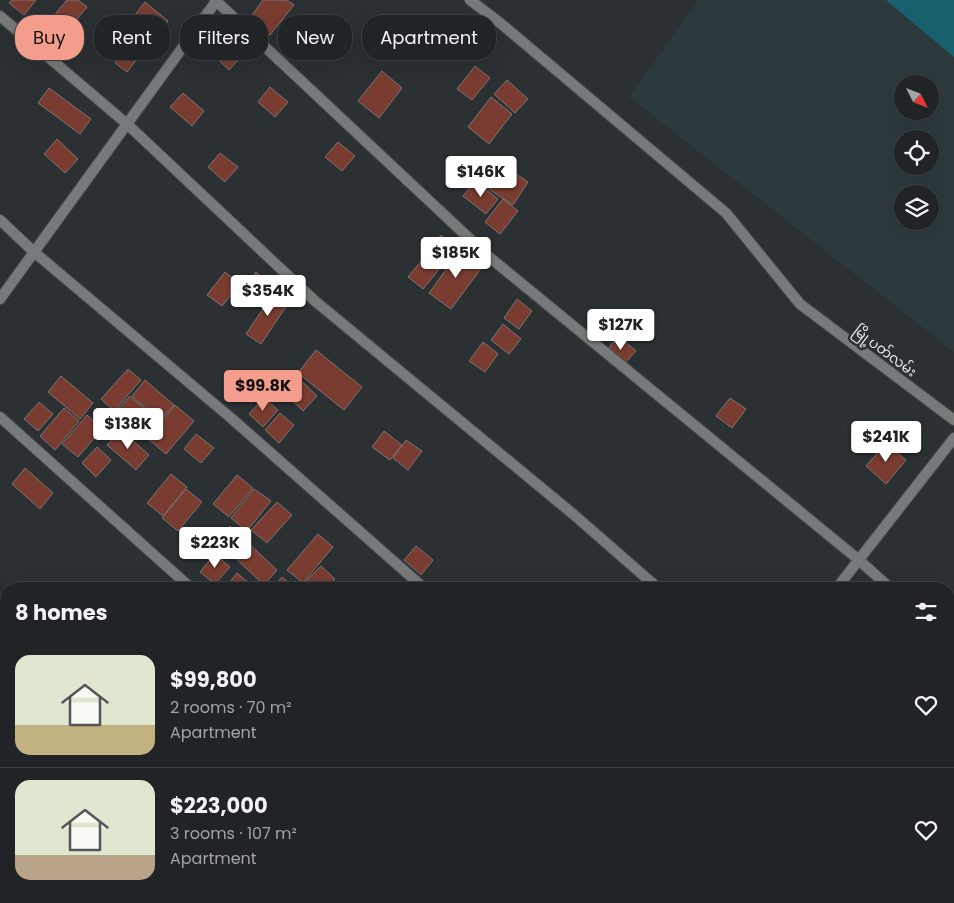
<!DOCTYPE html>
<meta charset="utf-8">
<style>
:root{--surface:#202426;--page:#282c2e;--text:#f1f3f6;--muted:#a2a4a7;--line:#3d4143;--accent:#f49d8c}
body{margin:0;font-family:Poppins,"Noto Sans Myanmar",sans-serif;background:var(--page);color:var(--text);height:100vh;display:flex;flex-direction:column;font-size:19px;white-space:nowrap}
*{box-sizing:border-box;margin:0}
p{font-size:16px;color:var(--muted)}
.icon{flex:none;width:28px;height:28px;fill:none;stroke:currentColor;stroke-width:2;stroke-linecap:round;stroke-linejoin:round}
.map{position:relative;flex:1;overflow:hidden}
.details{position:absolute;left:0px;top:582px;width:955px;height:321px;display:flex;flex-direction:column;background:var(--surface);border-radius:20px 20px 0 0;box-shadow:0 5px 20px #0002,0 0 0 1px var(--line)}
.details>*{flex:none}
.banner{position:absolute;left:15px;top:15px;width:500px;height:45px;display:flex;gap:10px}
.needle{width:32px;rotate:132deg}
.tools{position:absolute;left:894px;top:75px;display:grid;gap:10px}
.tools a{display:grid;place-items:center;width:45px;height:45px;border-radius:50%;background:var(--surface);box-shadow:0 5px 20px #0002,0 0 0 1px var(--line);font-size:25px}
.price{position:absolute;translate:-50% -42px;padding:0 11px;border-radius:5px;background:#fff;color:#222;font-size:16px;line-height:32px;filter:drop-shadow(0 1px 2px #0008)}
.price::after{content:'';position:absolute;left:50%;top:30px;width:15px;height:11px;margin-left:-8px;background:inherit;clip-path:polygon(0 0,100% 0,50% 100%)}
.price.on{background:var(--accent);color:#111}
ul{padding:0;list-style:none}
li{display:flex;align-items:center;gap:15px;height:125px;padding:0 15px}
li+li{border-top:1px solid var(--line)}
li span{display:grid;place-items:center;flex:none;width:140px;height:100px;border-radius:15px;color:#555}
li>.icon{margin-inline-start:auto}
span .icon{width:60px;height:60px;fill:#fffc;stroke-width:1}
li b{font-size:21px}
h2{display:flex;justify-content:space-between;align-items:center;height:60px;padding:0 15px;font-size:21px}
.chip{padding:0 18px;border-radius:20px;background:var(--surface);box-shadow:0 5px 20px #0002,0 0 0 1px var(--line);font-size:18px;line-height:45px}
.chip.on{background:var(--accent);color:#111}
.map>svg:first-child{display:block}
</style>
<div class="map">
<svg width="954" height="903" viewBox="0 0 954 903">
<rect width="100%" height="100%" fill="#2b3032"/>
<path fill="#2d3a3d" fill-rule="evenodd" d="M698 0H954V352L629 97ZM902 84H930V111H902ZM902 139H930V166H902ZM902 194H930V221H902Z"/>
<polygon fill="#17606d" points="886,0 954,0 954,57"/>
<g fill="#7a3c31" stroke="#7a7573">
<polygon points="12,0 36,0 24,15 9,3"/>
<polygon points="67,0 78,0 87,7 57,43 42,30"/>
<polygon points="263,0 287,0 294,5 270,35 249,19"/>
<polygon points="145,2 168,21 150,43 127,25"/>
<polygon points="222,37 242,56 229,70 208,50"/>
<polygon points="126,49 138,58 127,72 115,63"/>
<polygon points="475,66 490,78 472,100 457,89"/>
<polygon points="382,71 402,88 379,118 358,101"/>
<polygon points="507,80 528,99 515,113 494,94"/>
<polygon points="270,87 288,102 275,117 258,102"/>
<polygon points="49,88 91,119 80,134 38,103"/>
<polygon points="183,93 204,111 192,126 170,107"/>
<polygon points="491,97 512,114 489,144 468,127"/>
<polygon points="57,139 78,159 65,173 44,154"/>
<polygon points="338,142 355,156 342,171 325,157"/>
<polygon points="220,153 238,167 225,182 208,167"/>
<polygon points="494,159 528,182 513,205 478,182"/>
<polygon points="475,181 498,199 486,214 463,196"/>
<polygon points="503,199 518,211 500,234 485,222"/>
<polygon points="441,235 458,250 446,265 429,250"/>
<polygon points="461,249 483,266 451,309 429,293"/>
<polygon points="426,255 441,267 423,289 408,277"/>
<polygon points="225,272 240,284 222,306 207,295"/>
<polygon points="256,272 273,287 261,302 244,287"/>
<polygon points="275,291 290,301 261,344 246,334"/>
<polygon points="517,299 532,311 519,329 504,318"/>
<polygon points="503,324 521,339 509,354 491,340"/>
<polygon points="618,336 636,351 623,365 606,351"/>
<polygon points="483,342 498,354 485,372 469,361"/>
<polygon points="316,350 362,387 344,410 298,373"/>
<polygon points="128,369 141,380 114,411 101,399"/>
<polygon points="290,370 317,396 303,411 276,385"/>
<polygon points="61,376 93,403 80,419 48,392"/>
<polygon points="145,380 174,405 160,420 132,396"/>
<polygon points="130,396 158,420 145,436 116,411"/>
<polygon points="264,398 278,410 263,427 249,414"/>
<polygon points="730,398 746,409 732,428 716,416"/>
<polygon points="39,402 53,414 38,431 24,419"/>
<polygon points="175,405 194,421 166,454 147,438"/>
<polygon points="64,408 79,421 55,450 40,436"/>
<polygon points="280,413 294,425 279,443 265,430"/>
<polygon points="87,415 102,429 78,457 62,444"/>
<polygon points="121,430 149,455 136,470 107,445"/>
<polygon points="384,431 402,445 390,460 372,447"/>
<polygon points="196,434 214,448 201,463 184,449"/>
<polygon points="406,440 422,451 408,470 393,458"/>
<polygon points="886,443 906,460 886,484 866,466"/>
<polygon points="97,447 111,460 96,477 82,463"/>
<polygon points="25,468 53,493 40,509 12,484"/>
<polygon points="171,474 187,487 163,516 147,503"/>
<polygon points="237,475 253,488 229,517 213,504"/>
<polygon points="186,489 202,502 178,531 162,518"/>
<polygon points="254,489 271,501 247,531 231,518"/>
<polygon points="277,502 292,515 267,543 251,530"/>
<polygon points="230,526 277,570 264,585 217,541"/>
<polygon points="318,534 333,547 303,583 287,570"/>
<polygon points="416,546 433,560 421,575 404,560"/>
<polygon points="215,554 230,567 215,584 200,572"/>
<polygon points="321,566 335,579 326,589 312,589 305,582"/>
<polygon points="237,573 255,588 254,589 225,588"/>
<polygon points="282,577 296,589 272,589"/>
<polygon points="621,582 630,589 616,589"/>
<polygon points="212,898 228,898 224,903 219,903"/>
<polygon points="252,898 274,898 279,901 277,903 248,903"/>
</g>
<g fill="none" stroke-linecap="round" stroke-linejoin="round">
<defs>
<g id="minor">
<polyline points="215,0 488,256 859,560 891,589"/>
<polyline points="470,0 499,22 726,213 800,304 954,420"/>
<polyline points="0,16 127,124 315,301 573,514 659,589"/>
<polyline points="0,220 34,252 231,418 425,589"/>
<polyline points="0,299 217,0"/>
<polyline points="0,417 192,589"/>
<polyline points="836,589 954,438"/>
<polyline points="0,618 6,624"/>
<polyline points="949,640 954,645"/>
<polyline points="0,818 6,824"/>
<polyline points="949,840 954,845"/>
<polyline points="949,866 954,860"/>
<polyline points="86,898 92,903"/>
<polyline points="324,898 331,903"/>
<polyline points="562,898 568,903"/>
<polyline points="785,898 792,903"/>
<polyline points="591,903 595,898"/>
<polyline points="920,903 924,898"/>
</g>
</defs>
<use href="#minor" stroke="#494e4f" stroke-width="12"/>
<use href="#minor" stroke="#777a7a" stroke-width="10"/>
</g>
<g text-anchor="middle" stroke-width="5" stroke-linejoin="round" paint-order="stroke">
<g font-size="14" fill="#e6e9ea" stroke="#2b3032">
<text transform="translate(885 351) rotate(37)" y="5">မြို့ပတ်လမ်း</text>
</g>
</g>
</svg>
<div class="tools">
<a><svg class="needle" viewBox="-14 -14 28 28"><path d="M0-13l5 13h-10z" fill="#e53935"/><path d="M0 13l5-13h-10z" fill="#a2a4a7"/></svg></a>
<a><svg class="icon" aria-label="locate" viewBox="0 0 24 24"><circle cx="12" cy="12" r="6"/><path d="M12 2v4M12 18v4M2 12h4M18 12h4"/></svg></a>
<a><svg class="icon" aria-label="layers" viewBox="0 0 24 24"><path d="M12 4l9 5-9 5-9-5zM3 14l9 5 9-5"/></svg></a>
</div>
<b class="price" style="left:481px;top:198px">$146K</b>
<b class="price" style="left:456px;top:279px">$185K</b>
<b class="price" style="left:268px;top:317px">$354K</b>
<b class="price" style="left:621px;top:351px">$127K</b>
<b class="price on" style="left:263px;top:412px">$99.8K</b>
<b class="price" style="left:128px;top:450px">$138K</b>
<b class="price" style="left:886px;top:463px">$241K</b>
<b class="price" style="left:215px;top:569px">$223K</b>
<div class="banner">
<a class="chip on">Buy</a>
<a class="chip">Rent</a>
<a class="chip">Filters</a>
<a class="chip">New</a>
<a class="chip">Apartment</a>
</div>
<section class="details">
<h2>8 homes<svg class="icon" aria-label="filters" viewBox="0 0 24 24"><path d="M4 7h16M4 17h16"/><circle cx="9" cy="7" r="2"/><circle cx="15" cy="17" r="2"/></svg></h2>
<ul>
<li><span style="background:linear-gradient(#dfe7d0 70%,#c2b280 0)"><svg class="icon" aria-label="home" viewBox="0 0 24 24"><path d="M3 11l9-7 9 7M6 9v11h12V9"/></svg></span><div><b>$99,800</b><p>2 rooms · 70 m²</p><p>Apartment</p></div><svg class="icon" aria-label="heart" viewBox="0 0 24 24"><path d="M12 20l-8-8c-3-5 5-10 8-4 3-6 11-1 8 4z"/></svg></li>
<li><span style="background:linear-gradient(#dfe7d0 75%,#b9a48a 0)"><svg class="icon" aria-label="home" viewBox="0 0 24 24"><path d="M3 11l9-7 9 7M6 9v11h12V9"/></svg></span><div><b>$223,000</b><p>3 rooms · 107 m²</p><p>Apartment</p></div><svg class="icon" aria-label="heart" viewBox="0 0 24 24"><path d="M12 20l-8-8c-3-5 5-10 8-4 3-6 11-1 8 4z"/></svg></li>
</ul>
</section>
</div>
